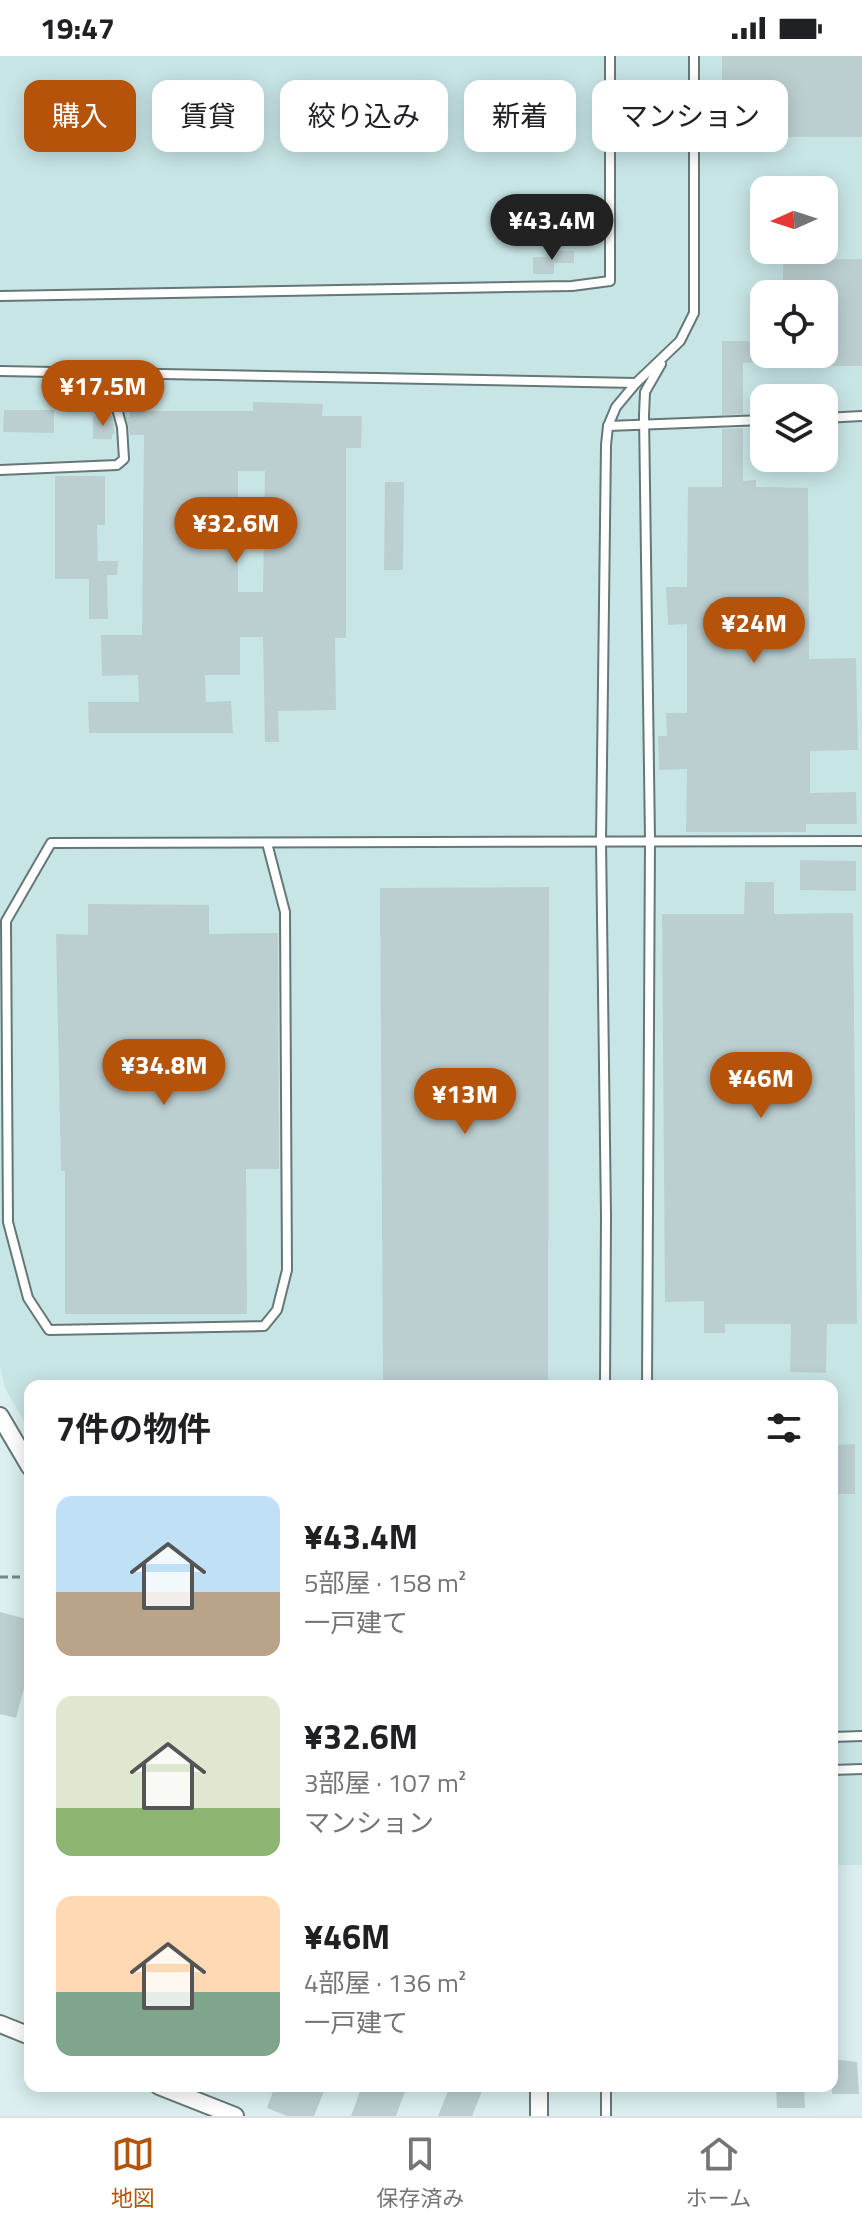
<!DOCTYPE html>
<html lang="ja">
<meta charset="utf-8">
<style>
:root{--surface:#fff;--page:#f2f2f2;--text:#202124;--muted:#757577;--line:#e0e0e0;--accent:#b45309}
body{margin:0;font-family:"Titillium Web","Noto Sans JP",sans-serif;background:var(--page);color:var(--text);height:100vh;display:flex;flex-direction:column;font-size:30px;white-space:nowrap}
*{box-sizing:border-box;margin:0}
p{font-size:26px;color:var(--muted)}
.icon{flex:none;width:44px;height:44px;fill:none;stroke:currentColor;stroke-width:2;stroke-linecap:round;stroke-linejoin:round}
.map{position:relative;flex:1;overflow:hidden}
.side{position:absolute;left:24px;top:1324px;width:814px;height:712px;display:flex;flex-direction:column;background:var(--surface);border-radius:16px;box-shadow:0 4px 20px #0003}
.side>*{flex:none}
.top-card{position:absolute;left:24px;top:24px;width:814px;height:72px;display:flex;gap:16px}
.needle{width:52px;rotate:267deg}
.fabs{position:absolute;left:750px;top:120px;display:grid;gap:16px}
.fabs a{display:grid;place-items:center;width:88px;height:88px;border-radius:16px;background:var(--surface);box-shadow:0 4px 20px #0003;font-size:40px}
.price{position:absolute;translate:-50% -68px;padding:0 18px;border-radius:28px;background:var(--accent);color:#fff;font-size:26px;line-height:52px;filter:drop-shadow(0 2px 4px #0008)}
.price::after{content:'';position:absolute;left:50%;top:48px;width:24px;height:18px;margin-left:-12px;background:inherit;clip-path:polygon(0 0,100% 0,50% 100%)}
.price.current{background:#222;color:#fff}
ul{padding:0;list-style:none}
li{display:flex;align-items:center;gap:24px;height:200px;padding:0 32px}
li span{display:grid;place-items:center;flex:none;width:224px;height:160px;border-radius:16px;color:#555}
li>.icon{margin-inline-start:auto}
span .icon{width:96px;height:96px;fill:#fffc;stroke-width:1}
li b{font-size:34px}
h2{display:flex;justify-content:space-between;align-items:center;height:96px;padding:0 32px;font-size:34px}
.chip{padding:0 28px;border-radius:16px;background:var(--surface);box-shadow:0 4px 20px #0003;font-size:28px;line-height:72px}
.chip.current{background:var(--accent);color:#fff}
.status{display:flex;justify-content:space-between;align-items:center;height:56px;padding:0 40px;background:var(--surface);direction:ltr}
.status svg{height:22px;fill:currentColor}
.tab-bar{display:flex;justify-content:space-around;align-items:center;height:112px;border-top:2px solid var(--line);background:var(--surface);font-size:22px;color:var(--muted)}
.tab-bar a{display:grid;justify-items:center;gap:4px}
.tab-bar .current{color:var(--accent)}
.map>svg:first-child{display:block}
</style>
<div class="status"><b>19:47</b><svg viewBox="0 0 49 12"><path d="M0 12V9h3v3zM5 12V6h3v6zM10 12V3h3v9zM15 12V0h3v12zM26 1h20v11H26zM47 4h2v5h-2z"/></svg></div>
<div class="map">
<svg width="862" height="2060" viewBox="0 0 862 2060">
<rect width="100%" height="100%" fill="#dbeff0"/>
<path fill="#c8e5e6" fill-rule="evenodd" d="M0 0H862V1809H832V1330H30V1377L5 1332 0 1309ZM764 134H824V194H764ZM764 238H824V298H764ZM764 342H824V402H764Z"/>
<g fill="#bccfd0" fill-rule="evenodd">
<rect x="722" y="0" width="140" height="81"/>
<polygon points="547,195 574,195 574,207 554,207 554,218 533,218 533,201 547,201"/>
<polygon points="862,203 862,310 783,310 783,298 824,298 824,238 783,238 783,204"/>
<polygon points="722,285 764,285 764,306 743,307 743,358 722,359"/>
<path d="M253 346 323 348 322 360H362L361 392H346V582H335L336 654 278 655 279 686H265L263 581H240V619H205L206 646 231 645 233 677H89L88 646H139L138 619 102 620 101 579H142L144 379H130L126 361H130V355H253ZM238 415H265L263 536H238Z"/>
<polygon points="4,354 54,354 54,377 3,376"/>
<polygon points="93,360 112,360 115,378 112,378 112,383 93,383"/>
<polygon points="743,372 743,425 756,424 756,431 808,432 809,603 856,602 858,694 810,695 810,737 856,736 857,768 806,768 806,776 686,776 687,713 659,714 658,680 667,680 666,657 687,657 687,568 668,569 666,531 687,531 688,431 722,431 722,373"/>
<polygon points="55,420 105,420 105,469 97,469 98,505 118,505 117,519 107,519 108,563 89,563 89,523 55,523"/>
<polygon points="385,426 404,426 403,514 384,514"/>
<polygon points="800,804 856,805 856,835 800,834"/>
<polygon points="745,826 774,826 774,858 853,857 857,1268 827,1268 826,1317 790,1316 791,1268 725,1268 725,1277 704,1277 704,1245 665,1246 662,858 744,858"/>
<polygon points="549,831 548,1330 383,1330 380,832"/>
<polygon points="88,848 209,849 209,878 278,877 279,1113 246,1113 247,1258 65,1258 65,1115 61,1115 56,878 88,879"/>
<polygon points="855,1388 855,1438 832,1438 832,1389"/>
<polygon points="0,1556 30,1564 30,1610 16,1662 0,1658"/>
<polygon points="842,2004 857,2006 859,2038 832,2038 832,2005"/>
<polygon points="275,2030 326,2030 314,2060 287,2060 267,2052"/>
<polygon points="362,2030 407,2030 396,2060 351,2060"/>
<polygon points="450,2030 484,2030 472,2060 438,2060"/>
<polygon points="776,2030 804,2030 805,2052 777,2052"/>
</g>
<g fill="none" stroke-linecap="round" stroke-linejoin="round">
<defs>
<g id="lane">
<polyline points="0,240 572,230 610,225 610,0"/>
<polyline points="0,315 636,327"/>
<polyline points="824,362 862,360"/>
<polyline points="608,370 764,364"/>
<polyline points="0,414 117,409 124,403 122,371 116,349 95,316"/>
<polyline points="267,787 285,856 287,1214 277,1254 264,1270 49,1274 28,1242 8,1166 6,865 51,787 862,785"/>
<polyline points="605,1330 606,1160 601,785 606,389 608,370 616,351 636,327 680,285 694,257 694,0"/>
<polyline points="647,1330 650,784 644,359 645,336 661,308"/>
<polyline points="832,1681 862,1680"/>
<polyline points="832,1714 862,1713"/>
<polyline points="606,2030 606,2060"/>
</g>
<g id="street">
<polyline points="0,1360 30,1411"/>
<polyline points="0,1968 30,1980"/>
<polyline points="159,2030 235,2060"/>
<polyline points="539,2060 539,2030"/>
</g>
</defs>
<use href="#lane" stroke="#657777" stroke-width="12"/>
<use href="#street" stroke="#657777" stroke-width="20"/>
<polyline stroke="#778585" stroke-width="3" stroke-dasharray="8 4" stroke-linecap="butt" points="0,1521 30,1521"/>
<use href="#lane" stroke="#fff" stroke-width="8"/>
<use href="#street" stroke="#fff" stroke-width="16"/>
</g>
</svg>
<div class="fabs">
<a><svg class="needle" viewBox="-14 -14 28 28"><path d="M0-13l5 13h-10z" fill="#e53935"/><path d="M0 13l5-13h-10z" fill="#757577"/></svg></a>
<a><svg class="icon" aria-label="locate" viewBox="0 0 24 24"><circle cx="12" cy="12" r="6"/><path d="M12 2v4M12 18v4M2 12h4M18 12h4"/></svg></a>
<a><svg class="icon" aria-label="layers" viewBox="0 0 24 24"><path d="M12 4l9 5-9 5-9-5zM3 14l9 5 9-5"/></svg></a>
</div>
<b class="price current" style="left:552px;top:206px">¥43.4M</b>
<b class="price" style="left:103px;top:372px">¥17.5M</b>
<b class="price" style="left:236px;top:509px">¥32.6M</b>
<b class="price" style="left:754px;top:609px">¥24M</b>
<b class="price" style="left:164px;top:1051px">¥34.8M</b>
<b class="price" style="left:761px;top:1064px">¥46M</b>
<b class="price" style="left:465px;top:1080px">¥13M</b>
<div class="top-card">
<a class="chip current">購入</a>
<a class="chip">賃貸</a>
<a class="chip">絞り込み</a>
<a class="chip">新着</a>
<a class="chip">マンション</a>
</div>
<section class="side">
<h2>7件の物件<svg class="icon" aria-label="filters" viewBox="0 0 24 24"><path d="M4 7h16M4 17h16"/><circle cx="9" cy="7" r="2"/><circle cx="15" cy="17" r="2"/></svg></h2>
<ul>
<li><span style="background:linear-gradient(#bfe0f5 60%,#b9a48a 0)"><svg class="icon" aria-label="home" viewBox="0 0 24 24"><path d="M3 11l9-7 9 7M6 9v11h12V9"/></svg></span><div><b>¥43.4M</b><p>5部屋 · 158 m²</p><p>一戸建て</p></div></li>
<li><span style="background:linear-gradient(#dfe7d0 70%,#8fb573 0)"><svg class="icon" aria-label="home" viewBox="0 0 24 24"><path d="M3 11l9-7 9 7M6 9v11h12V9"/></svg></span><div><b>¥32.6M</b><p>3部屋 · 107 m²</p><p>マンション</p></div></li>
<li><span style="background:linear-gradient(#ffd9b3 60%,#7fa58c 0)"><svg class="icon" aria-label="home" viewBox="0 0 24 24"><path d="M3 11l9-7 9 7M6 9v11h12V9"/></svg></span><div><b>¥46M</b><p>4部屋 · 136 m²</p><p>一戸建て</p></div></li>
</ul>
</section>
</div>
<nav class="tab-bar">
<a class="current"><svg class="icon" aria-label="map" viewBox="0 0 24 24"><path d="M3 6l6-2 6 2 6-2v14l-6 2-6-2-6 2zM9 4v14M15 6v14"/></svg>地図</a>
<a><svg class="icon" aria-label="saved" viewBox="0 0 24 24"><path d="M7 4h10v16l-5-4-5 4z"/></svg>保存済み</a>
<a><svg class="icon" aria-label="home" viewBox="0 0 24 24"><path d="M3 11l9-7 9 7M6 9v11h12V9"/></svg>ホーム</a>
</nav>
